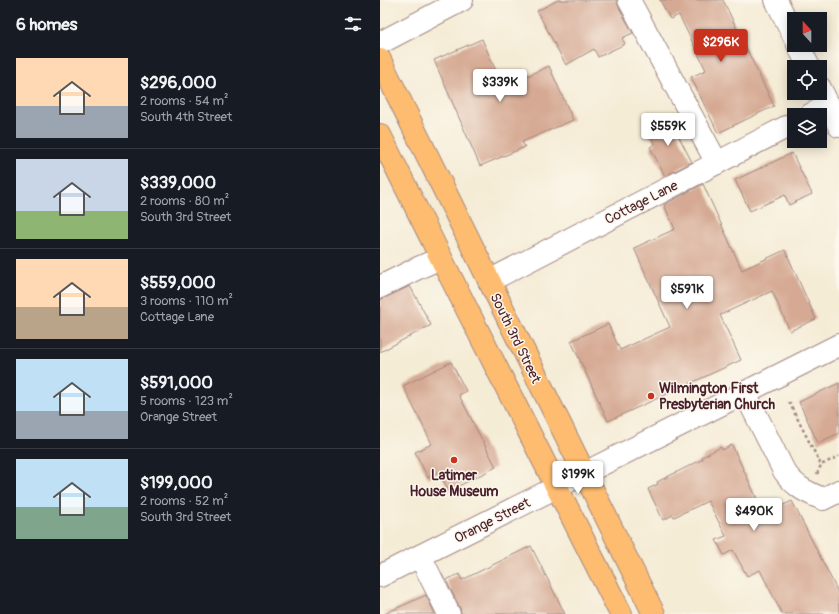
<!DOCTYPE html>
<meta charset="utf-8">
<style>
:root{--surface:#171b24;--page:#242831;--text:#f1f3f6;--muted:#9ea1a6;--line:#363941;--accent:#c8321e}
body{margin:0;font-family:Pangolin,sans-serif;background:var(--page);color:var(--text);height:100vh;display:flex;flex-direction:column;font-size:15px;white-space:nowrap}
*{box-sizing:border-box;margin:0}
p{font-size:13px;color:var(--muted)}
.icon{flex:none;width:22px;height:22px;fill:none;stroke:currentColor;stroke-width:2;stroke-linecap:round;stroke-linejoin:round}
.map{position:relative;flex:1;overflow:hidden}
.side{display:flex;flex-direction:column;background:var(--surface);width:380px}
.side>*{flex:none}
.needle{width:26px;rotate:339deg}
.controls{position:absolute;left:407px;top:12px;display:grid;gap:8px}
.controls a{display:grid;place-items:center;width:40px;height:40px;border-radius:0px;background:var(--surface);box-shadow:0 2px 10px #0003;font-size:20px}
.price{position:absolute;translate:-50% -34px;padding:0 9px;border-radius:4px;background:#fff;color:#222;font-size:13px;line-height:26px;filter:drop-shadow(0 1px 2px #0008)}
.price::after{content:'';position:absolute;left:50%;top:24px;width:12px;height:9px;margin-left:-6px;background:inherit;clip-path:polygon(0 0,100% 0,50% 100%)}
.price.on{background:var(--accent);color:#fff}
ul{padding:0;list-style:none}
li{display:flex;align-items:center;gap:12px;height:100px;padding:0 16px}
li+li{border-top:1px solid var(--line)}
li span{display:grid;place-items:center;flex:none;width:112px;height:80px;border-radius:0px;color:#555}
li>.icon{margin-inline-start:auto}
span .icon{width:48px;height:48px;fill:#fffc;stroke-width:1}
li b{font-size:17px}
h2{display:flex;justify-content:space-between;align-items:center;height:48px;padding:0 16px;font-size:17px}
main{display:flex;flex:1;min-height:0}
.map>svg:first-child{display:block}
</style>
<main>
<section class="side">
<h2>6 homes<svg class="icon" aria-label="filters" viewBox="0 0 24 24"><path d="M4 7h16M4 17h16"/><circle cx="9" cy="7" r="2"/><circle cx="15" cy="17" r="2"/></svg></h2>
<ul>
<li><span style="background:linear-gradient(#ffd9b3 60%,#9aa5b1 0)"><svg class="icon" aria-label="home" viewBox="0 0 24 24"><path d="M3 11l9-7 9 7M6 9v11h12V9"/></svg></span><div><b>$296,000</b><p>2 rooms · 54 m²</p><p>South 4th Street</p></div></li>
<li><span style="background:linear-gradient(#c9d6e8 65%,#8fb573 0)"><svg class="icon" aria-label="home" viewBox="0 0 24 24"><path d="M3 11l9-7 9 7M6 9v11h12V9"/></svg></span><div><b>$339,000</b><p>2 rooms · 80 m²</p><p>South 3rd Street</p></div></li>
<li><span style="background:linear-gradient(#ffd9b3 60%,#b9a48a 0)"><svg class="icon" aria-label="home" viewBox="0 0 24 24"><path d="M3 11l9-7 9 7M6 9v11h12V9"/></svg></span><div><b>$559,000</b><p>3 rooms · 110 m²</p><p>Cottage Lane</p></div></li>
<li><span style="background:linear-gradient(#bfe0f5 65%,#9aa5b1 0)"><svg class="icon" aria-label="home" viewBox="0 0 24 24"><path d="M3 11l9-7 9 7M6 9v11h12V9"/></svg></span><div><b>$591,000</b><p>5 rooms · 123 m²</p><p>Orange Street</p></div></li>
<li><span style="background:linear-gradient(#bfe0f5 60%,#7fa58c 0)"><svg class="icon" aria-label="home" viewBox="0 0 24 24"><path d="M3 11l9-7 9 7M6 9v11h12V9"/></svg></span><div><b>$199,000</b><p>2 rooms · 52 m²</p><p>South 3rd Street</p></div></li>
</ul>
</section>
<div class="map">
<svg width="459" height="614" viewBox="0 0 459 614">
<rect width="100%" height="100%" fill="#fbf7ec"/>
<filter id="ink" filterUnits="userSpaceOnUse"><feTurbulence type="fractalNoise" baseFrequency=".025" numOctaves="2"/><feDisplacementMap in="SourceGraphic" scale="8" xChannelSelector="R" yChannelSelector="G"/><feConvolveMatrix kernelMatrix="1 2 1 2 8 2 1 2 1" color-interpolation-filters="sRGB"/></filter>
<filter id="wash" filterUnits="userSpaceOnUse"><feTurbulence type="fractalNoise" baseFrequency=".012" numOctaves="4" result="noise"/><feDisplacementMap in="SourceGraphic" scale="16" xChannelSelector="R" yChannelSelector="G"/><feGaussianBlur stdDeviation="0.9" result="paint"/><feColorMatrix in="noise" values="0 0 0 0 0 0 0 0 0 0 0 0 0 0 0 0 0 1.4 0 .05"/><feComposite in="paint" operator="in"/></filter>
<g filter="url(#wash)">
<rect width="100%" height="100%" fill="#f5ecd6"/>
<g id="blocks">
<g fill="#d5a993">
<polygon points="178,0 237,0 238,6 253,33 242,38 245,44 218,57 214,49 186,65 157,11"/>
<polygon points="280,0 343,0 394,106 338,133 311,77 326,70 299,15 290,19"/>
<polygon points="102,39 123,87 169,66 193,120 142,142 145,147 100,166 54,60"/>
<polygon points="288,116 312,162 285,176 270,147 275,144 266,129"/>
<polygon points="412,153 432,194 409,205 405,195 370,211 355,180"/>
<polygon points="323,184 362,270 405,250 436,319 410,331 392,291 340,315 361,360 228,421 191,341 228,324 240,350 290,327 254,248 295,229 284,205"/>
<polygon points="30,286 51,325 0,352 0,300"/>
<polygon points="71,362 86,391 79,395 116,467 69,491 59,472 48,478 35,452 52,444 23,386"/>
<polygon points="459,383 459,433 438,443 419,402"/>
<polygon points="352,445 384,514 412,501 459,594 459,614 402,614 380,570 367,576 353,550 344,555 336,540 346,536 328,501 294,517 293,515 283,520 268,489 278,484 277,482 323,459 322,457 341,447 342,450"/>
<polygon points="151,546 185,614 81,614 80,608 66,580 79,574 82,580"/>
<polygon points="46,595 55,614 4,614"/>
</g>
</g>
</g>
<g filter="url(#ink)">
<use href="#blocks" fill-opacity="0" stroke="#a08680" stroke-width="1"/>
<g fill="none" stroke-linecap="round" stroke-linejoin="round">
<defs>
<g id="minor">
<polyline points="249,0 337,163"/>
<polyline points="396,0 414,36"/>
<polyline points="0,43 82,0"/>
<polyline points="418,45 429,67"/>
<polyline points="440,88 459,126"/>
<polyline points="430,115 449,105"/>
<polyline points="109,281 414,123"/>
<polyline points="0,287 38,268 61,258"/>
<path d="M365 393 404 471C415 487 426 492 443 499L459 491"/>
<polyline points="40,556 69,614"/>
<polyline points="0,576 459,345"/>
</g>
<g id="major">
<polyline points="0,60 274,614"/>
<polyline points="0,135 61,258 241,614"/>
</g>
</defs>
<use href="#minor" stroke="#a08680" stroke-width="24"/>
<use href="#major" stroke="#a08680" stroke-width="24"/>
<g stroke="#a08680" stroke-width="2.5" stroke-dasharray="3 3" stroke-linecap="butt">
<polyline points="409,402 441,465 459,456"/>
<polyline points="437,474 441,465"/>
</g>
<use href="#minor" stroke="#fff" stroke-width="22"/>
<use href="#major" stroke="#fdbc6f" stroke-width="22"/>
</g>
</g>
<g fill="#c8321e" stroke="#fbf7ec" stroke-width="1.5">
<circle cx="271" cy="396" r="4"/>
<circle cx="74" cy="460" r="4"/>
</g>
<g text-anchor="middle" stroke-width="3" stroke-linejoin="round" paint-order="stroke">
<g font-size="14" fill="#4a1f2b" stroke="#fbf7ec">
<text transform="translate(261 202) rotate(-27)" y="5">Cottage Lane</text>
<text transform="translate(136 338) rotate(64)" y="5">South 3rd Street</text>
<text transform="translate(112 520) rotate(-27)" y="5">Orange Street</text>
</g>
<g font-size="14" font-weight="bold" fill="#4a1f2b" stroke="#fbf7ec" text-anchor="start">
<text x="279" y="393">Wilmington First<tspan x="279" dy="16">Presbyterian Church</tspan></text>
<text x="74" y="480" text-anchor="middle">Latimer<tspan x="74" dy="16">House Museum</tspan></text>
</g>
</g>
</svg>
<div class="controls">
<a><svg class="needle" viewBox="-14 -14 28 28"><path d="M0-13l5 13h-10z" fill="#e53935"/><path d="M0 13l5-13h-10z" fill="#9ea1a6"/></svg></a>
<a><svg class="icon" aria-label="locate" viewBox="0 0 24 24"><circle cx="12" cy="12" r="6"/><path d="M12 2v4M12 18v4M2 12h4M18 12h4"/></svg></a>
<a><svg class="icon" aria-label="layers" viewBox="0 0 24 24"><path d="M12 4l9 5-9 5-9-5zM3 14l9 5 9-5"/></svg></a>
</div>
<b class="price on" style="left:341px;top:63px">$296K</b>
<b class="price" style="left:120px;top:103px">$339K</b>
<b class="price" style="left:288px;top:147px">$559K</b>
<b class="price" style="left:307px;top:310px">$591K</b>
<b class="price" style="left:198px;top:495px">$199K</b>
<b class="price" style="left:374px;top:532px">$490K</b>
</div>
</main>
